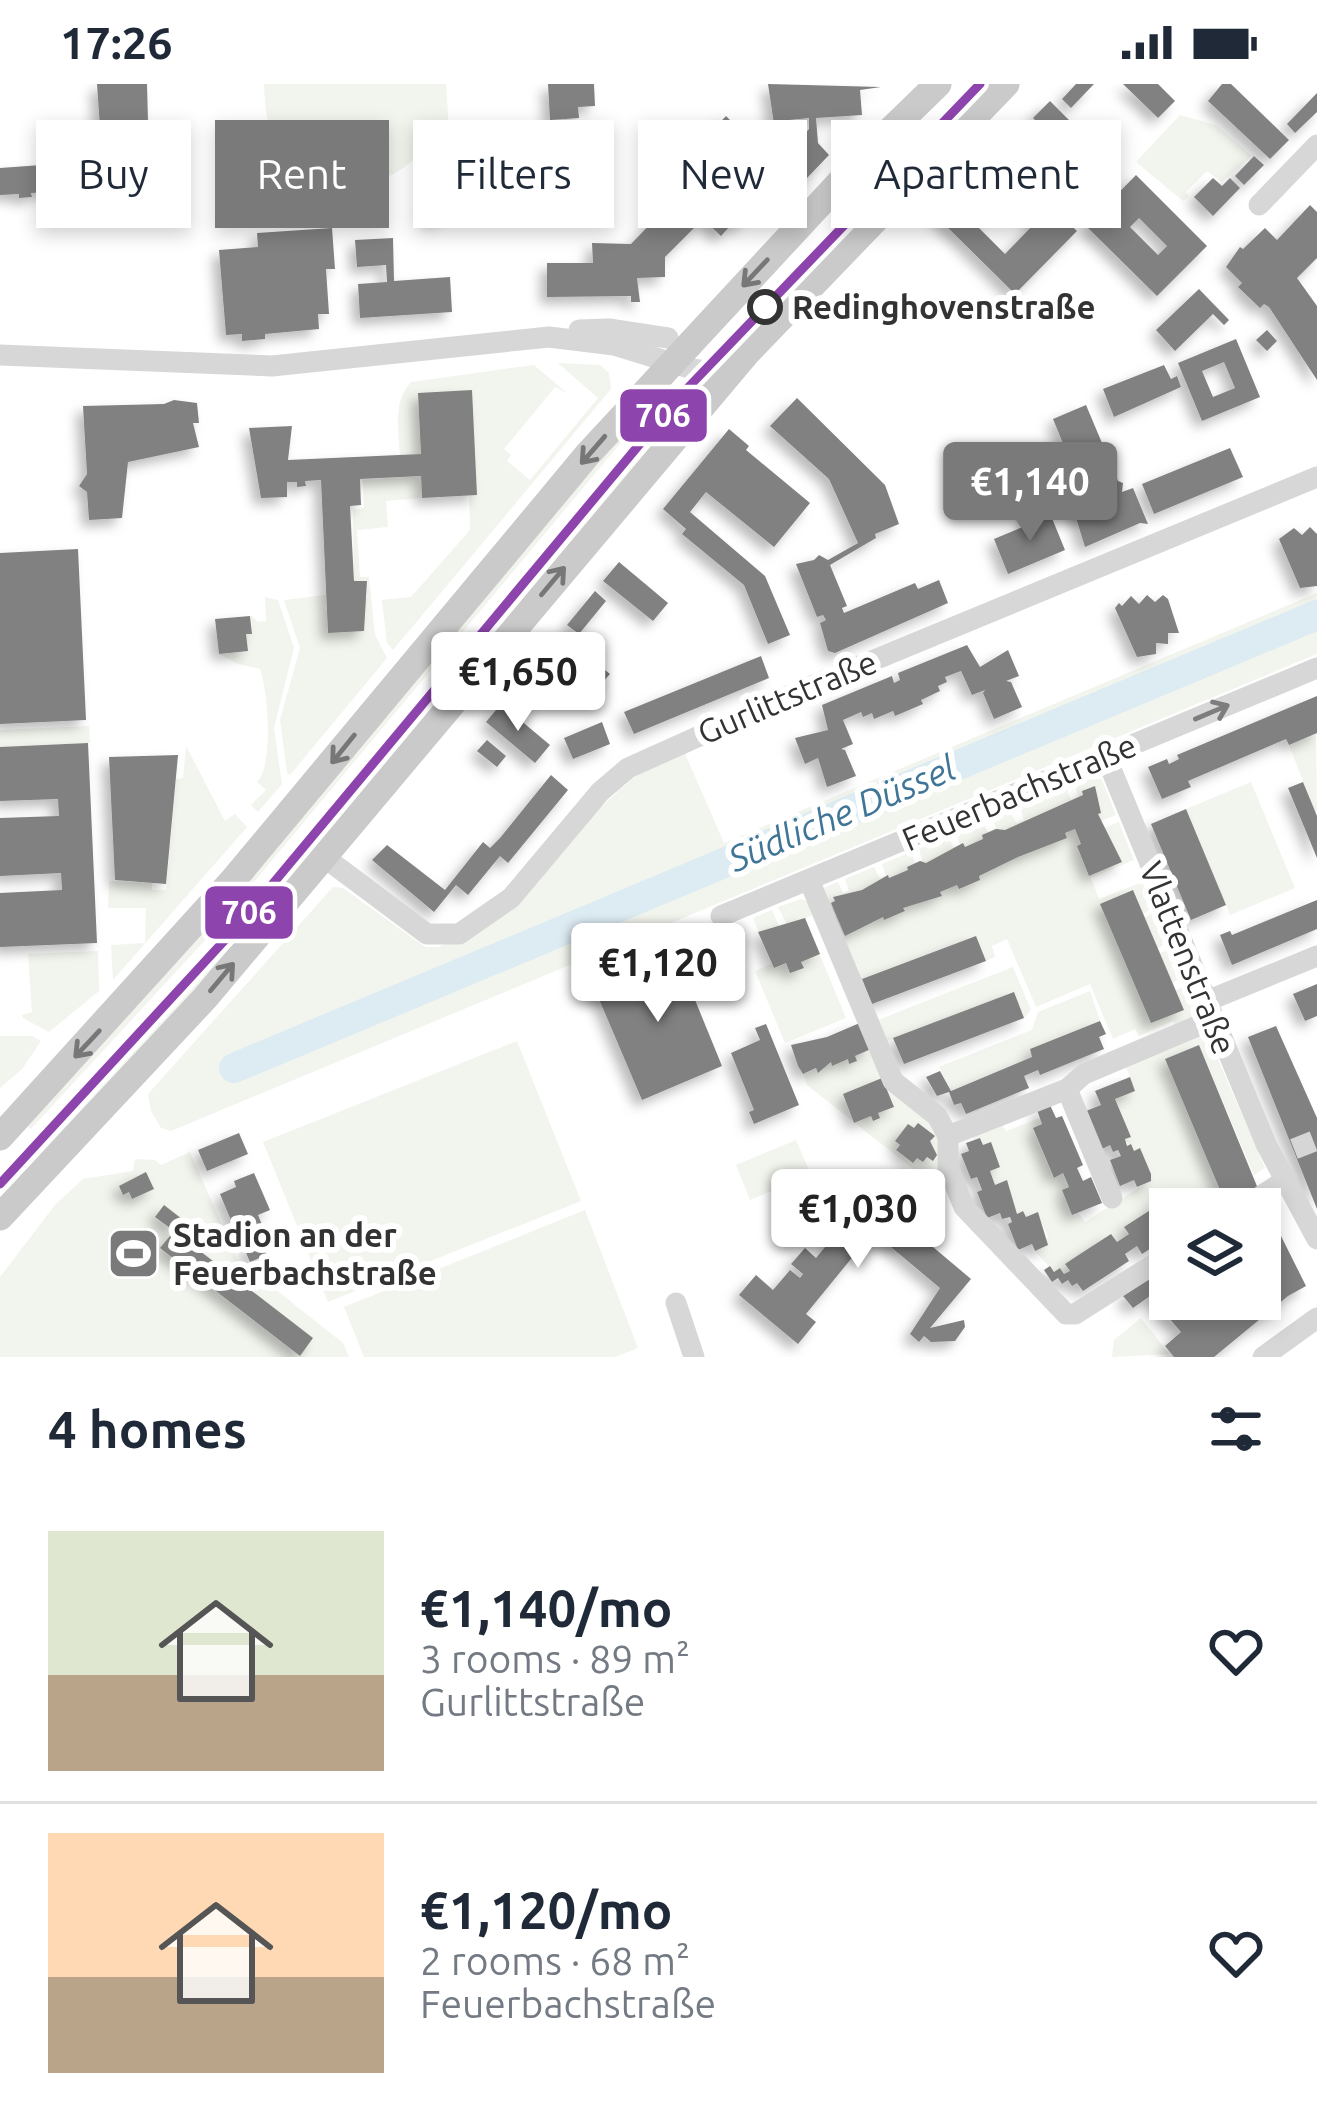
<!DOCTYPE html>
<meta charset="utf-8">
<style>
:root{--surface:#fff;--page:#f6f6f7;--text:#1f2937;--muted:#747a83;--line:#e0e1e3;--accent:#7a7a7a}
body{margin:0;font-family:Ubuntu,sans-serif;background:var(--page);color:var(--text);height:100vh;display:flex;flex-direction:column;font-size:45px;white-space:nowrap}
*{box-sizing:border-box;margin:0}
p{font-size:39px;color:var(--muted)}
.icon{flex:none;width:66px;height:66px;fill:none;stroke:currentColor;stroke-width:2;stroke-linecap:round;stroke-linejoin:round}
.map{position:relative;height:1273px;overflow:hidden}
.sheet{display:flex;flex-direction:column;background:var(--surface);flex:1}
.sheet>*{flex:none}
.guide{position:absolute;left:36px;top:36px;width:1245px;height:108px;display:flex;gap:24px}
.tools{position:absolute;left:1149px;top:1104px;display:grid;gap:24px}
.tools a{display:grid;place-items:center;width:132px;height:132px;border-radius:0px;background:var(--surface);box-shadow:0 6px 18px #0003;font-size:60px}
.price{position:absolute;translate:-50% -102px;padding:0 27px;border-radius:12px;background:#fff;color:#222;font-size:39px;line-height:78px;filter:drop-shadow(0 3px 6px #0008)}
.price::after{content:'';position:absolute;left:50%;top:72px;width:36px;height:27px;margin-left:-18px;background:inherit;clip-path:polygon(0 0,100% 0,50% 100%)}
.price.on{background:var(--accent);color:#fff}
ul{padding:0;list-style:none}
li{display:flex;align-items:center;gap:36px;height:300px;padding:0 48px}
li+li{border-top:3px solid var(--line)}
li span{display:grid;place-items:center;flex:none;width:336px;height:240px;border-radius:0px;color:#555}
li>.icon{margin-inline-start:auto}
span .icon{width:144px;height:144px;fill:#fffc;stroke-width:1}
li b{font-size:51px}
h2{display:flex;justify-content:space-between;align-items:center;height:144px;padding:0 48px;font-size:51px}
.pill{padding:0 42px;border-radius:0px;background:var(--surface);box-shadow:0 6px 18px #0003;font-size:42px;line-height:108px}
.pill.on{background:var(--accent);color:#fff}
.status{display:flex;justify-content:space-between;align-items:center;height:84px;padding:0 60px;background:var(--surface);direction:ltr}
.status svg{height:33px;fill:currentColor}
.map>svg:first-child{display:block}
</style>
<div class="status"><b>17:26</b><svg viewBox="0 0 49 12"><path d="M0 12V9h3v3zM5 12V6h3v6zM10 12V3h3v9zM15 12V0h3v12zM26 1h20v11H26zM47 4h2v5h-2z"/></svg></div>
<div class="map">
<svg width="1317" height="1273" viewBox="0 0 1317 1273">
<defs>
<filter id="shadow"><feDropShadow dx="-7" dy="7" stdDeviation="6" flood-color="#0004"/></filter>
</defs>
<rect width="100%" height="100%" fill="#fff"/>
<g fill="#f1f5ed">
<path d="M264 0H446L452 94 434 96 430 58C393 108 317 124 279 64 266 44 265 22 264 0Z"/>
<polygon points="1180,31 1216,41 1252,72 1222,98 1207,87 1186,108 1189,112 1183,117 1136,78"/>
<polygon points="554,37 557,76 506,79 503,41"/>
<path d="M558 279 600 281 609 289 611 305 393 566 387 559 382 516 411 513 470 446 469 411 421 370 400 371C398 345 393 318 411 298L534 281 567 309 555 303 504 365 511 371 507 377 530 396 598 314Z"/>
<polygon points="638,327 643,332 208,853 31,1045 24,1040"/>
<polygon points="662,348 665,350 308,780 52,1064 45,1058 248,837 554,466 558,469"/>
<polygon points="421,392 422,414 386,417 388,443 357,446 360,493 369,493 375,551 387,574 290,691 287,689 280,636 300,564 284,516 326,511 328,548 367,513 367,497 354,497 353,426 364,424 363,396"/>
<polygon points="1317,509 1317,570 171,1047 161,1044 151,1027 148,1010 333,803 343,804 425,863 438,863 457,855 645,683 683,665 724,759"/>
<path d="M265 513 278 516 294 564 274 644 282 700 258 728 251 721 266 706 257 698C274 681 268 606 260 585L238 580 219 570 247 567 246 550 252 549 251 531 258 538 266 537Z"/>
<polygon points="89,642 90,659 0,663 0,646"/>
<polygon points="1316,650 1317,727 1315,728 1289,661"/>
<polygon points="186,662 225,737 235,730 247,743 113,896 111,861 145,859 146,824 108,824 109,797 152,799 152,806 166,806 176,695 183,694"/>
<polygon points="1092,692 1102,696 1116,731 1101,737 1104,744 1119,738 1134,776 1091,794 1099,815 1143,798 1154,822 1143,830 1145,833 1156,828 1169,858 1158,864 1160,869 1171,864 1183,893 1172,899 1176,906 1187,901 1197,926 1192,935 1176,942 1173,937 1139,952 1135,945 1113,955 1090,900 1036,923 1007,855 992,862 995,873 986,877 976,852 862,895 823,804 838,798 843,809 849,807 845,795 874,783 880,794 886,792 882,780 911,768 915,779 922,776 919,765 948,752 953,763 960,761 956,749 983,738 988,748 996,744 992,734 1010,727 1016,739 1024,736 1020,723 1066,703 1071,716 1079,713 1074,699"/>
<polygon points="1251,698 1295,804 1230,831 1186,725"/>
<polygon points="801,815 809,818 814,830 805,835 846,934 785,959 755,887 772,880 753,834 772,826 780,844 787,841 778,823"/>
<polygon points="98,867 99,907 49,948 23,934 22,931 32,928 28,870"/>
<polygon points="1013,883 1031,926 1024,934 1014,909 887,957 878,936"/>
<polygon points="1090,907 1100,937 1030,965 1032,973 955,1005 951,1007 939,983 1032,946 1038,928"/>
<polygon points="1205,945 1265,1084 1254,1091 1199,961 1165,975 1220,1106 1199,1114 1212,1125 1202,1125 1191,1108 1125,1143 1129,1150 1117,1158 1111,1151 1066,1181 1070,1187 1064,1190 1060,1185 1054,1188 1035,1167 1048,1153 1038,1129 1026,1133 1023,1127 1017,1130 1007,1097 995,1101 990,1087 1000,1082 991,1059 983,1061 981,1054 974,1056 972,1051 1003,1042 1006,1047 1040,1034 1042,1040 1033,1045 1053,1093 1063,1089 1069,1103 1062,1106 1072,1130 1078,1128 1085,1138 1151,1096 1139,1065 1134,1067 1125,1055 1131,1052 1115,1015 1135,1006 1124,978"/>
<polygon points="0,952 32,952 41,957 22,985 0,1004"/>
<polygon points="517,957 581,1117 328,1218 263,1058"/>
<polygon points="871,965 936,1042 942,1059 941,1107 807,1001 803,990"/>
<polygon points="796,1056 811,1091 750,1116 736,1081"/>
<polygon points="190,1068 237,1175 343,1259 349,1273 0,1273 0,1193 55,1121 83,1095 133,1087 135,1075 155,1076 161,1081"/>
<polygon points="585,1126 638,1264 615,1273 364,1273 344,1223"/>
<polygon points="1141,1234 1169,1270 1112,1273 1114,1256"/>
</g>
<g fill="none" stroke-linecap="round" stroke-linejoin="round">
<polyline stroke="#ddebf3" stroke-width="30" points="234,984 1317,531"/>
</g>
<g fill="#818181" fill-rule="evenodd" filter="url(#shadow)">
<polygon points="97,0 147,0 149,74 172,72 174,99 150,101 152,121 110,124 109,104 31,109 32,113 19,114 19,110 0,111 0,84 83,78 82,60 101,58"/>
<polygon points="548,0 594,0 595,22 578,23 579,34 550,36"/>
<path d="M768 0 881 3 860 6 862 31 816 34 818 59 829 71 807 94 792 79 789 82 793 86 785 95 737 143 733 139 721 152 703 135 665 173V193L637 194 640 218H631V212L547 213V179H593L592 159 631 160 679 110 696 127 706 117 702 112 740 74 712 47 726 32 745 51 756 41 764 49 774 40ZM809 34V45L800 55 790 45 789 36Z"/>
<polygon points="1076,0 1094,0 1071,24 1062,15"/>
<polygon points="1123,0 1158,0 1175,17 1158,34"/>
<polygon points="1222,0 1231,0 1289,56 1270,75 1208,17"/>
<polygon points="1317,9 1317,28 1295,49 1287,40"/>
<polygon points="1050,17 1113,80 1096,97 1033,34"/>
<path d="M998 70 1077 147 1015 210 936 132ZM1008 110 1036 138 1005 170 977 142Z"/>
<polygon points="1254,72 1264,81 1244,101 1235,92"/>
<path d="M1136 91 1207 162 1157 212 1086 142ZM1139 134 1167 162 1158 171 1130 143Z"/>
<polygon points="1213,94 1222,102 1230,94 1240,104 1213,132 1194,113"/>
<polygon points="444,119 445,134 430,135 429,120"/>
<polygon points="1310,121 1317,128 1317,174 1297,194 1317,222 1317,296 1269,223 1264,220 1260,224 1238,203 1242,199 1226,183 1240,163 1243,165 1265,144 1277,156"/>
<polygon points="332,144 335,185 326,185 329,230 318,230 319,245 265,250 265,255 242,257 242,250 226,251 219,166 258,163 257,149"/>
<polygon points="393,154 394,197 450,193 452,228 360,234 358,200 387,198 386,181 357,183 355,156"/>
<polygon points="1199,205 1229,236 1224,241 1213,230 1175,267 1156,246"/>
<polygon points="1267,246 1277,257 1267,267 1256,256"/>
<path d="M1236 255 1260 313 1202 337 1178 279ZM1224 278 1235 304 1213 313 1202 287Z"/>
<polygon points="1164,281 1171,295 1177,292 1181,303 1114,333 1103,305"/>
<polygon points="472,306 477,411 422,414 421,392 360,395 361,421 350,422 354,497 367,497 364,547 328,549 321,396 305,397 306,402 297,403 297,398 287,398 287,413 261,414 249,344 292,342 288,376 421,370 418,309"/>
<polygon points="797,314 885,401 899,440 875,450 876,454 830,481 847,522 842,524 844,529 915,499 918,505 939,496 948,519 835,569 828,567 820,539 826,536 823,531 817,533 796,480 814,476 819,471 828,476 858,459 829,395 770,342"/>
<polygon points="174,316 197,319 199,339 193,339 199,363 128,378 122,434 89,436 87,408 79,402 87,390 83,322 164,320"/>
<polygon points="1086,321 1118,397 1123,399 1122,408 1133,404 1148,440 1140,439 1085,463 1073,424 1077,423 1073,413 1083,408 1053,335"/>
<polygon points="729,345 749,362 746,366 810,419 774,463 706,408 690,428 765,492 790,551 768,560 744,501 682,450 686,445 663,425"/>
<polygon points="1230,364 1243,393 1154,430 1142,400"/>
<polygon points="1049,427 1065,466 1008,490 994,455 1042,435 1040,430"/>
<polygon points="1310,443 1317,450 1317,502 1300,504 1279,455 1294,444 1302,451"/>
<polygon points="78,465 86,636 0,640 0,469"/>
<polygon points="619,478 668,519 653,537 603,497"/>
<polygon points="595,507 606,517 579,550 567,541"/>
<polygon points="1147,511 1155,518 1163,511 1168,515 1179,549 1168,549 1168,560 1156,559 1156,570 1137,573 1115,524 1119,519 1122,522 1131,512 1139,520"/>
<polygon points="250,532 252,550 246,550 248,567 219,570 215,535"/>
<polygon points="560,550 610,590 594,608 545,568"/>
<polygon points="967,561 980,583 1008,566 1019,592 1006,597 1011,598 1022,623 994,635 983,609 985,606 972,611 961,587 945,593 947,598 938,602 940,607 921,616 923,620 895,632 893,627 874,635 872,629 863,633 861,628 843,636 853,660 841,665 845,666 856,692 827,703 818,674 805,680 795,654 828,646 822,621 892,592 894,599 900,596 898,589"/>
<polygon points="761,572 769,594 634,650 624,628"/>
<polygon points="538,576 550,585 520,621 508,612"/>
<polygon points="1317,612 1317,649 1289,661 1286,655 1188,697 1191,703 1162,715 1148,683 1167,675 1169,680 1179,675 1177,671"/>
<polygon points="501,620 550,661 535,679 486,638"/>
<polygon points="602,638 610,660 573,675 564,654"/>
<polygon points="487,656 506,672 497,683 477,667"/>
<polygon points="88,659 97,859 0,863 0,809 62,806 61,789 0,792 0,734 59,732 58,715 0,717 0,663"/>
<polygon points="178,671 166,800 115,796 109,673"/>
<polygon points="551,691 568,706 508,779 500,772 468,811 456,801 434,828 372,776 387,761 445,806 483,758 490,764 500,754"/>
<polygon points="1303,698 1317,732 1317,774 1288,704"/>
<polygon points="1095,702 1101,729 1098,730 1122,778 1089,792 1077,762 1081,760 1075,745 1065,749 1067,754 1018,773 979,792 980,796 959,805 957,801 940,808 942,812 903,824 905,827 884,836 883,833 845,852 831,819 835,817 833,813 862,806 888,791 889,794 908,786 907,783 920,777 926,779 963,759 965,763 983,755 982,751 996,745 1005,746 1083,711 1082,707"/>
<polygon points="1186,725 1226,821 1191,836 1151,740"/>
<polygon points="1133,806 1184,926 1151,939 1100,820"/>
<polygon points="1317,816 1317,845 1232,881 1220,851 1230,847 1232,851"/>
<polygon points="805,834 820,870 801,878 804,884 790,889 786,879 774,884 758,848"/>
<polygon points="976,852 986,877 872,920 862,895"/>
<polygon points="675,867 722,982 642,1016 593,901"/>
<polygon points="1317,900 1317,932 1305,937 1293,910"/>
<polygon points="1014,908 1024,934 904,980 893,954"/>
<polygon points="1100,937 1106,950 1099,953 1104,965 1040,991 1038,986 1024,992 1029,1004 966,1030 961,1019 954,1021 949,1008 937,1012 926,993 940,987 951,1007 1032,973 1030,965"/>
<polygon points="862,938 871,965 855,972 857,977 849,980 848,975 832,982 831,978 818,989 816,984 803,990 798,982 791,961 827,953"/>
<polygon points="766,940 799,1021 754,1040 749,1028 754,1026 731,969 760,956 755,944"/>
<polygon points="1276,942 1317,1034 1317,1125 1248,953"/>
<polygon points="1199,961 1261,1112 1306,1202 1288,1212 1214,1273 1174,1273 1165,1262 1181,1248 1150,1212 1133,1224 1123,1212 1153,1192 1183,1227 1192,1221 1198,1230 1221,1215 1260,1215 1260,1189 1272,1181 1260,1156 1260,1125 1228,1125 1165,975"/>
<polygon points="1130,993 1135,1007 1115,1015 1131,1053 1125,1055 1127,1062 1131,1060 1134,1067 1140,1064 1151,1090 1151,1097 1137,1103 1134,1096 1120,1102 1110,1076 1121,1072 1118,1066 1113,1068 1110,1061 1102,1065 1086,1027 1101,1021 1095,1007"/>
<polygon points="882,994 894,1023 878,1029 880,1034 873,1037 871,1032 854,1039 843,1010"/>
<polygon points="1050,1021 1056,1034 1062,1032 1083,1081 1077,1084 1083,1097 1091,1093 1102,1119 1072,1131 1062,1106 1069,1103 1063,1089 1054,1094 1033,1044 1042,1040 1037,1026"/>
<polygon points="918,1039 935,1052 930,1057 937,1071 933,1077 927,1073 923,1078 917,1074 913,1079 896,1066 900,1061 895,1057 908,1040 914,1044"/>
<polygon points="239,1049 248,1070 207,1087 198,1066"/>
<polygon points="980,1054 983,1061 991,1058 1000,1083 990,1087 995,1101 1007,1096 1017,1130 1023,1127 1026,1133 1038,1128 1048,1161 1035,1167 1032,1160 1018,1166 1008,1140 1012,1138 1010,1133 1002,1135 1000,1129 987,1134 977,1108 982,1106 977,1093 971,1095 961,1070 969,1067 966,1059"/>
<polygon points="146,1088 154,1105 132,1115 129,1108 123,1111 119,1102"/>
<polygon points="254,1089 270,1126 258,1131 263,1143 238,1153 220,1110 236,1103 234,1097"/>
<polygon points="857,1099 971,1195 930,1244 964,1236 965,1243 955,1257 931,1258 924,1252 919,1258 910,1250 940,1204 873,1148 806,1230 816,1238 798,1260 739,1211 756,1191 773,1206 790,1186 800,1194 803,1190 791,1180 805,1164 816,1174 844,1140 831,1130"/>
<polygon points="1191,1107 1199,1120 1192,1125 1170,1125 1170,1152 1142,1170 1137,1162 1125,1170 1129,1177 1083,1207 1077,1199 1072,1202 1068,1196 1062,1200 1058,1194 1052,1198 1044,1186 1050,1182 1054,1188 1060,1184 1064,1190 1070,1187 1065,1180 1077,1172 1111,1150 1117,1158 1129,1150 1124,1143 1169,1114 1173,1119"/>
<polygon points="164,1121 182,1135 174,1147 155,1133"/>
<polygon points="174,1147 313,1254 300,1272 160,1164"/>
<polygon points="261,1157 267,1171 250,1178 244,1164"/>
</g>
<g fill="none" stroke-linecap="round" stroke-linejoin="round">
<g stroke="#d6d6d6" stroke-width="21" stroke-dasharray="21 10" stroke-linecap="butt">
<polyline points="1294,1065 1317,1056"/>
<polyline points="1240,1125 1261,1112"/>
</g>
<g stroke="#d7d7d7" stroke-width="21">
<polyline points="1259,121 1317,61"/>
<polyline points="579,246 609,245 668,254"/>
<polyline points="0,271 272,282 549,253 614,261 692,285 705,287 737,280"/>
<polyline points="1106,673 1266,1060 1317,1155"/>
<polyline points="324,773 427,850 459,850 511,814 600,708 628,684 804,605 1317,393"/>
<polyline points="809,796 893,997 937,1032 948,1052 1067,1005 1084,990 1214,935"/>
<polyline points="721,832 1317,584"/>
<polyline points="1207,917 1317,872"/>
<polyline points="1067,1005 1112,1114"/>
<polyline points="948,1052 948,1084 964,1123 1066,1230 1075,1230 1170,1170"/>
<polyline points="1261,1112 1287,1095"/>
<polyline points="676,1219 694,1273"/>
<polyline points="1263,1273 1317,1234"/>
</g>
<g stroke="#cacaca" stroke-width="27">
<polyline points="0,1053 234,795 588,370 868,68 938,0"/>
<polyline points="0,1133 205,914 746,270 1006,0"/>
</g>
<defs>
<polyline id="tram-1" points="0,1100 235,845 679,313 980,0"/>
</defs>
<use href="#tram-1" stroke="#fff" stroke-width="18"/>
<use href="#tram-1" stroke="#8e44ad" stroke-width="9"/>
</g>
<defs><path id="oneway-shaft" d="M-6 0H5M1.5-3L5.5 0L1.5 3" fill="none" stroke-width="1.6" stroke-linecap="round" stroke-linejoin="round" transform="scale(3)"/></defs>
<g stroke="#777">
<use href="#oneway-shaft" transform="translate(755 189) rotate(133)"/>
<use href="#oneway-shaft" transform="translate(593 366) rotate(131)"/>
<use href="#oneway-shaft" transform="translate(553 497) rotate(-50)"/>
<use href="#oneway-shaft" transform="translate(343 665) rotate(129)"/>
<use href="#oneway-shaft" transform="translate(222 893) rotate(-50)"/>
<use href="#oneway-shaft" transform="translate(87 960) rotate(133)"/>
</g>
<use stroke="#7d7d7d" href="#oneway-shaft" transform="translate(1212 628) rotate(-23)"/>
<defs>
<symbol id="stadium-square" viewBox="-11 -11 22 22"><rect x="-9" y="-9" width="18" height="18" rx="4" fill="#7a7a7a" stroke="#fff"/><path d="M0-5a6.5 5 0 1 0 0 10a6.5 5 0 1 0 0-10ZM-3.5-1.8h7v3.6h-7Z" fill="#fff"/></symbol>
</defs>
<g fill-rule="evenodd">
<use href="#stadium-square" x="104" y="1140" width="59" height="59"/>
</g>
<circle fill="#fff" stroke="#333" stroke-width="6" cx="765" cy="223" r="15"/>
<g text-anchor="middle" stroke-width="12" stroke-linejoin="round" paint-order="stroke">
<g font-size="33" font-weight="bold" fill="#333" stroke="#fff" text-anchor="start">
<text x="792" y="235">Redinghovenstraße</text>
</g>
<g font-size="33" fill="#333" stroke="#fff">
<text transform="translate(787 613) rotate(-23)" y="12">Gurlittstraße</text>
<text transform="translate(1019 708) rotate(-23)" y="12">Feuerbachstraße</text>
<text transform="translate(1188 874) rotate(68)" y="12">Vlattenstraße</text>
</g>
<g font-size="33" font-weight="bold" fill="#333" stroke="#fff" text-anchor="start">
<text x="173" y="1163">Stadion an der<tspan x="173" dy="38">Feuerbachstraße</tspan></text>
</g>
<g font-size="36" font-style="italic" fill="#3f7597" stroke="#fff">
<text transform="translate(842 729) rotate(-23)" y="13">Südliche Düssel</text>
</g>
</g>
<g stroke="#fff" stroke-width="4.5">
<rect x="618" y="303" width="91" height="57" rx="12" fill="#8e44ad"/>
<rect x="203" y="800" width="92" height="57" rx="12" fill="#8e44ad"/>
</g>
<g font-size="33" text-anchor="middle" font-weight="bold" fill="#fff">
<text x="663" y="343">706</text>
<text x="249" y="840">706</text>
</g>
</svg>
<div class="tools">
<a><svg class="icon" aria-label="layers" viewBox="0 0 24 24"><path d="M12 4l9 5-9 5-9-5zM3 14l9 5 9-5"/></svg></a>
</div>
<b class="price on" style="left:1030px;top:460px">€1,140</b>
<b class="price" style="left:518px;top:650px">€1,650</b>
<b class="price" style="left:658px;top:941px">€1,120</b>
<b class="price" style="left:858px;top:1187px">€1,030</b>
<div class="guide">
<a class="pill">Buy</a>
<a class="pill on">Rent</a>
<a class="pill">Filters</a>
<a class="pill">New</a>
<a class="pill">Apartment</a>
</div>
</div>
<section class="sheet">
<h2>4 homes<svg class="icon" aria-label="filters" viewBox="0 0 24 24"><path d="M4 7h16M4 17h16"/><circle cx="9" cy="7" r="2"/><circle cx="15" cy="17" r="2"/></svg></h2>
<ul>
<li><span style="background:linear-gradient(#dfe7d0 60%,#b9a48a 0)"><svg class="icon" aria-label="home" viewBox="0 0 24 24"><path d="M3 11l9-7 9 7M6 9v11h12V9"/></svg></span><div><b>€1,140/mo</b><p>3 rooms · 89 m²</p><p>Gurlittstraße</p></div><svg class="icon" aria-label="heart" viewBox="0 0 24 24"><path d="M12 20l-8-8c-3-5 5-10 8-4 3-6 11-1 8 4z"/></svg></li>
<li><span style="background:linear-gradient(#ffd9b3 60%,#b9a48a 0)"><svg class="icon" aria-label="home" viewBox="0 0 24 24"><path d="M3 11l9-7 9 7M6 9v11h12V9"/></svg></span><div><b>€1,120/mo</b><p>2 rooms · 68 m²</p><p>Feuerbachstraße</p></div><svg class="icon" aria-label="heart" viewBox="0 0 24 24"><path d="M12 20l-8-8c-3-5 5-10 8-4 3-6 11-1 8 4z"/></svg></li>
</ul>
</section>
